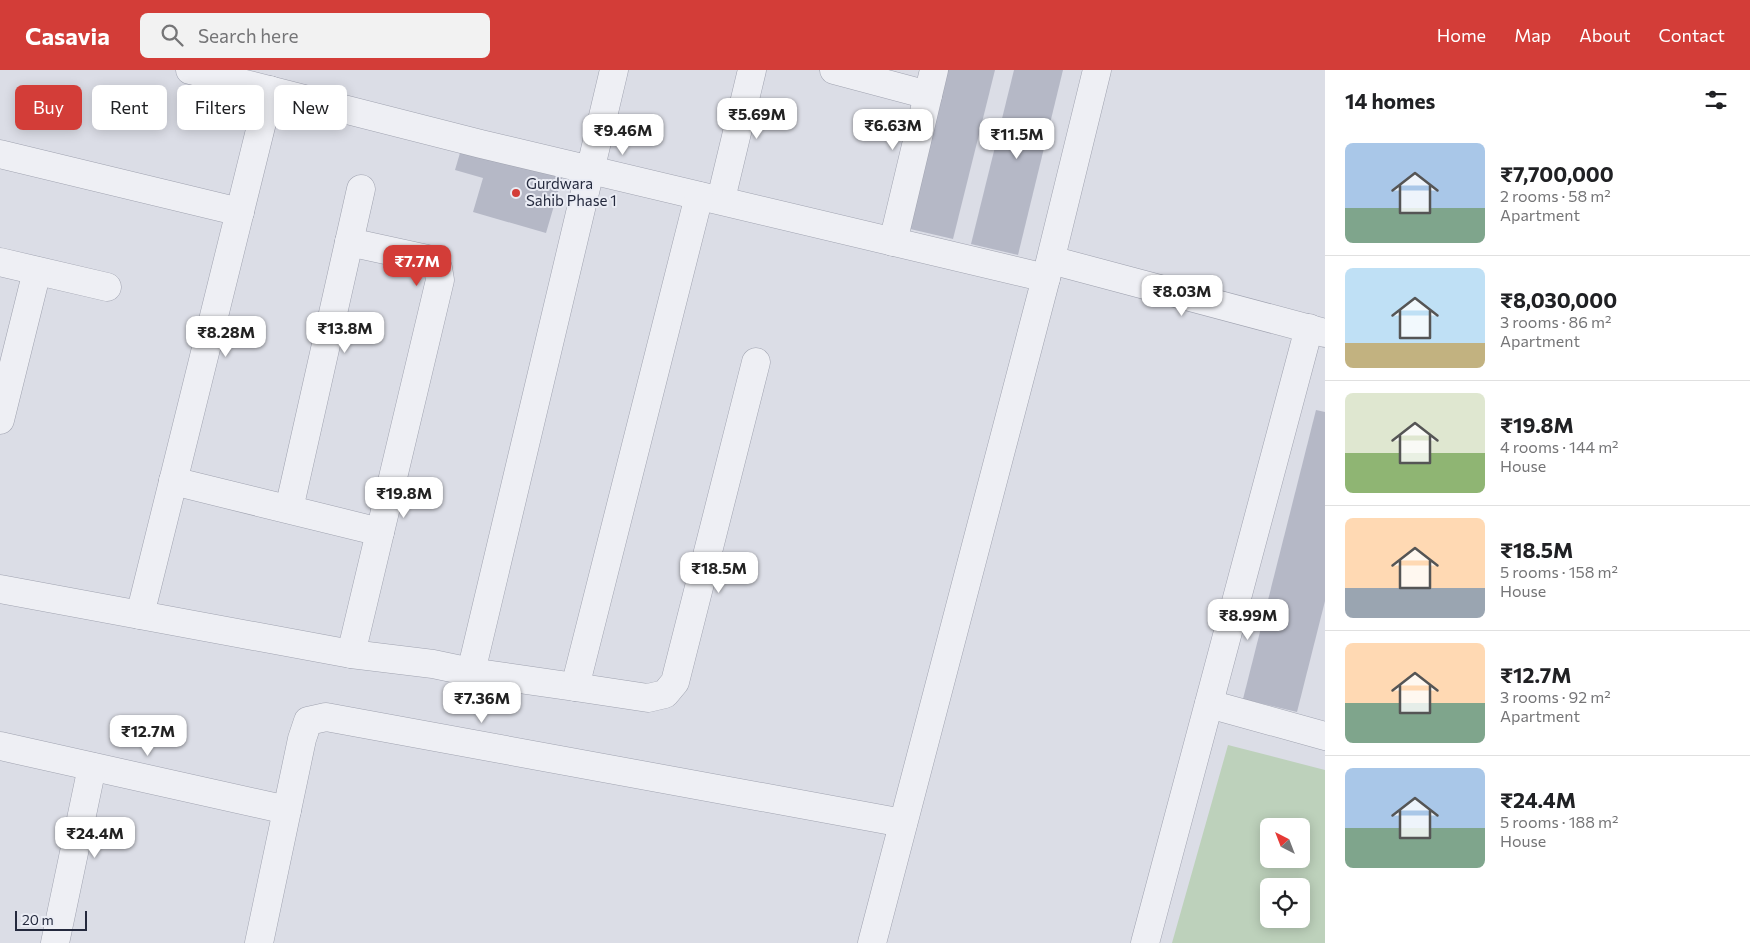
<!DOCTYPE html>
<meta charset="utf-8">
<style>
:root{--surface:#fff;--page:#f2f2f2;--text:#202124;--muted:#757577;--line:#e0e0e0;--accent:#d33d38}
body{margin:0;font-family:Commissioner,sans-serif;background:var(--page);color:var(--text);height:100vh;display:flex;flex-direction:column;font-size:19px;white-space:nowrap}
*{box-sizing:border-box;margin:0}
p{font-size:16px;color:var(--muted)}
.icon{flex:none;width:28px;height:28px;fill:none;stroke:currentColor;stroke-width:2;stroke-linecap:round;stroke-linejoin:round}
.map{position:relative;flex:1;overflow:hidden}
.details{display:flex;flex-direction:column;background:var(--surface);width:425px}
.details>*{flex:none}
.banner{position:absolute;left:15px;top:15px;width:475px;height:45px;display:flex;gap:10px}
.needle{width:32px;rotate:318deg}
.tools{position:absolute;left:1260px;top:748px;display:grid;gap:10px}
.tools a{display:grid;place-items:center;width:50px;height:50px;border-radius:8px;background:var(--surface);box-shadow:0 2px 12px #0003;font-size:25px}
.scale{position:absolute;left:15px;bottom:12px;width:72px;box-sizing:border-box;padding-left:5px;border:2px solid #24293d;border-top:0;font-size:14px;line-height:18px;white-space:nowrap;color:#24293d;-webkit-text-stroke:4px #eaecf4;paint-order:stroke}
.price{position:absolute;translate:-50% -42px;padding:0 11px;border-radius:10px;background:#fff;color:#222;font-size:16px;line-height:32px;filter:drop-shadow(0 1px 2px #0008)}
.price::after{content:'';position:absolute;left:50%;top:30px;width:15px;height:11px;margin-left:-8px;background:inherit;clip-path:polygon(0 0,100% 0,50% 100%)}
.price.active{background:var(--accent);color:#fff}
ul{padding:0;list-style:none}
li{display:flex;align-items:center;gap:15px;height:125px;padding:0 20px}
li+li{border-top:1px solid var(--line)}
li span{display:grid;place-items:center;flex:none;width:140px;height:100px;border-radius:8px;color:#555}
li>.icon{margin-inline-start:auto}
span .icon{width:60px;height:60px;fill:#fffc;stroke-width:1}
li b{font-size:21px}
h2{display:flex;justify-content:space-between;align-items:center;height:60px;padding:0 20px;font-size:21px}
.pill{padding:0 18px;border-radius:8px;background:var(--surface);box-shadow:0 2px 12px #0003;font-size:18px;line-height:45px}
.pill.active{background:var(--accent);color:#fff}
header{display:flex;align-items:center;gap:30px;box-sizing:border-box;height:70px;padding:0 25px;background:var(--accent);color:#fff}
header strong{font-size:24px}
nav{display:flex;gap:28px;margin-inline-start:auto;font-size:18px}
.search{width:350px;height:45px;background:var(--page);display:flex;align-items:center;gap:12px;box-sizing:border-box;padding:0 18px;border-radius:8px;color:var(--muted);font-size:19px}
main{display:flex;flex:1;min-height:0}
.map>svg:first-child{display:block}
</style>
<header>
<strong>Casavia</strong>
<div class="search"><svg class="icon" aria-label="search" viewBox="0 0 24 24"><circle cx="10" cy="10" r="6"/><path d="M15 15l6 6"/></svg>Search here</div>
<nav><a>Home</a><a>Map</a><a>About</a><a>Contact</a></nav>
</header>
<main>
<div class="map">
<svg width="1325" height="873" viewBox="0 0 1325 873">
<rect width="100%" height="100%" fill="#dbdde6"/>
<path fill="#bdd1bb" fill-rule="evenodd" d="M1228 675 1325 700V873H1172ZM1269 756H1301V789H1269ZM1269 816H1301V849H1269Z"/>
<g fill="#b5b8c6">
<polygon points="945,0 995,0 953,169 906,158"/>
<polygon points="1014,0 1063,0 1018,185 971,174"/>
<polygon points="462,76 563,105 546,163 473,142 483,108 455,100"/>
<polygon points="1316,340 1325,342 1325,531 1297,642 1243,629"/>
</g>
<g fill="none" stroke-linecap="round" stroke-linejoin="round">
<defs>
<g id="minor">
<polyline points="190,0 481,74 1046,208"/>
<polyline points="834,0 928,25"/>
<polyline points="0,84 240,142"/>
<polyline points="721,129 752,0"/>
<polyline points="349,172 427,189 438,198 440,210 351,584"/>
<polyline points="893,172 934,0"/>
<polyline points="1051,190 1325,263"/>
<polyline points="0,192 107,217"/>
<polyline points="0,350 37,201"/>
<polyline points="173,411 380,462"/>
<polyline points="289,439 361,119"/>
<polyline points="0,519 351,584 433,594 471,602 575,617 699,126"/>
<polyline points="140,545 270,20"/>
<polyline points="471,602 614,0"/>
<polyline points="575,617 648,628 665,624 675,612 756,292"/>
<polyline points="1209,634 1325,666"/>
<polyline points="0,676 287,740"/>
<polyline points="55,873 92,697"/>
<polyline points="259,873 302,669 308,651 326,647 903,753"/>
<polyline points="872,873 1046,208 1097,0"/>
<polyline points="1145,873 1309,258"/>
</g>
</defs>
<use href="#minor" stroke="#a0a3b0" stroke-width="29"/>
<use href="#minor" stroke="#eeeff4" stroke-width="28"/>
</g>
<circle fill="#d33d38" stroke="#eaecf4" stroke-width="2" cx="516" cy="123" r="5"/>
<g text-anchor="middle" stroke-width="4" stroke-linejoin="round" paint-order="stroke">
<g font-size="15" fill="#24293d" stroke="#eaecf4" text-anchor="start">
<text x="526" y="119">Gurdwara<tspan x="526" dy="17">Sahib Phase 1</tspan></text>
</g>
</g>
</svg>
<div class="tools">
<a><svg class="needle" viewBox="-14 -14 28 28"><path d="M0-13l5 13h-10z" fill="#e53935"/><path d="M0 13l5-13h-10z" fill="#757577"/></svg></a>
<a><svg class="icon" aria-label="locate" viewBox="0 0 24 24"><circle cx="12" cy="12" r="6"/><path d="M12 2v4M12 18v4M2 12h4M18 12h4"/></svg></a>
</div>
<div class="scale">20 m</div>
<b class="price" style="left:757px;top:70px">₹5.69M</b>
<b class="price" style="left:893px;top:81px">₹6.63M</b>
<b class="price" style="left:623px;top:86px">₹9.46M</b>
<b class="price" style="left:1017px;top:90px">₹11.5M</b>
<b class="price active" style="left:417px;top:217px">₹7.7M</b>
<b class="price" style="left:1182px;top:247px">₹8.03M</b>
<b class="price" style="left:345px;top:284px">₹13.8M</b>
<b class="price" style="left:226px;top:288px">₹8.28M</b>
<b class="price" style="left:404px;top:449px">₹19.8M</b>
<b class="price" style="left:719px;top:524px">₹18.5M</b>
<b class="price" style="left:1248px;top:571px">₹8.99M</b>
<b class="price" style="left:482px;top:654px">₹7.36M</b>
<b class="price" style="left:148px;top:687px">₹12.7M</b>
<b class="price" style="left:95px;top:789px">₹24.4M</b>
<div class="banner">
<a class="pill active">Buy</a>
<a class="pill">Rent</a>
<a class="pill">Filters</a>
<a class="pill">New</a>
</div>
</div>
<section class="details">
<h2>14 homes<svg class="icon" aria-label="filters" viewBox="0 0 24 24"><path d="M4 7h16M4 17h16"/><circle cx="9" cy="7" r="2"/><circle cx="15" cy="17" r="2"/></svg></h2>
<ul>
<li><span style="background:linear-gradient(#a9c7e8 65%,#7fa58c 0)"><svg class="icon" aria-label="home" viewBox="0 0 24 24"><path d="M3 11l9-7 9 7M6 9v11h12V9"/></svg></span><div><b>₹7,700,000</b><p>2 rooms · 58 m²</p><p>Apartment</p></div></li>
<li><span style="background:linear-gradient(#bfe0f5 75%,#c2b280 0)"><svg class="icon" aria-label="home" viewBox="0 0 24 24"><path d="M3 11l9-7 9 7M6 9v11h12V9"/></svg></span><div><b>₹8,030,000</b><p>3 rooms · 86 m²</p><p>Apartment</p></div></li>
<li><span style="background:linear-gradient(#dfe7d0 60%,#8fb573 0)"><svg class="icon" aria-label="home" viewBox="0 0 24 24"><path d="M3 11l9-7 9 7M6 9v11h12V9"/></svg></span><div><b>₹19.8M</b><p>4 rooms · 144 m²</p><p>House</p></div></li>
<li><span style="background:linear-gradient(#ffd9b3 70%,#9aa5b1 0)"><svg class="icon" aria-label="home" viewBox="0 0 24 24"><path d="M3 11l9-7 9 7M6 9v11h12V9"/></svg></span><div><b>₹18.5M</b><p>5 rooms · 158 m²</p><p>House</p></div></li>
<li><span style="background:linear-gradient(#ffd9b3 60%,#7fa58c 0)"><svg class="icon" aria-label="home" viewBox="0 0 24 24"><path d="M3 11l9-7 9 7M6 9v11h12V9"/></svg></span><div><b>₹12.7M</b><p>3 rooms · 92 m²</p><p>Apartment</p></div></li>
<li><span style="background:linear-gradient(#a9c7e8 60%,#7fa58c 0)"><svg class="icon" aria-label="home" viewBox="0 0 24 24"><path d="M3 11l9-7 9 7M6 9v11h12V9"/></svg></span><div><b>₹24.4M</b><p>5 rooms · 188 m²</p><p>House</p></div></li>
</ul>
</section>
</main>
